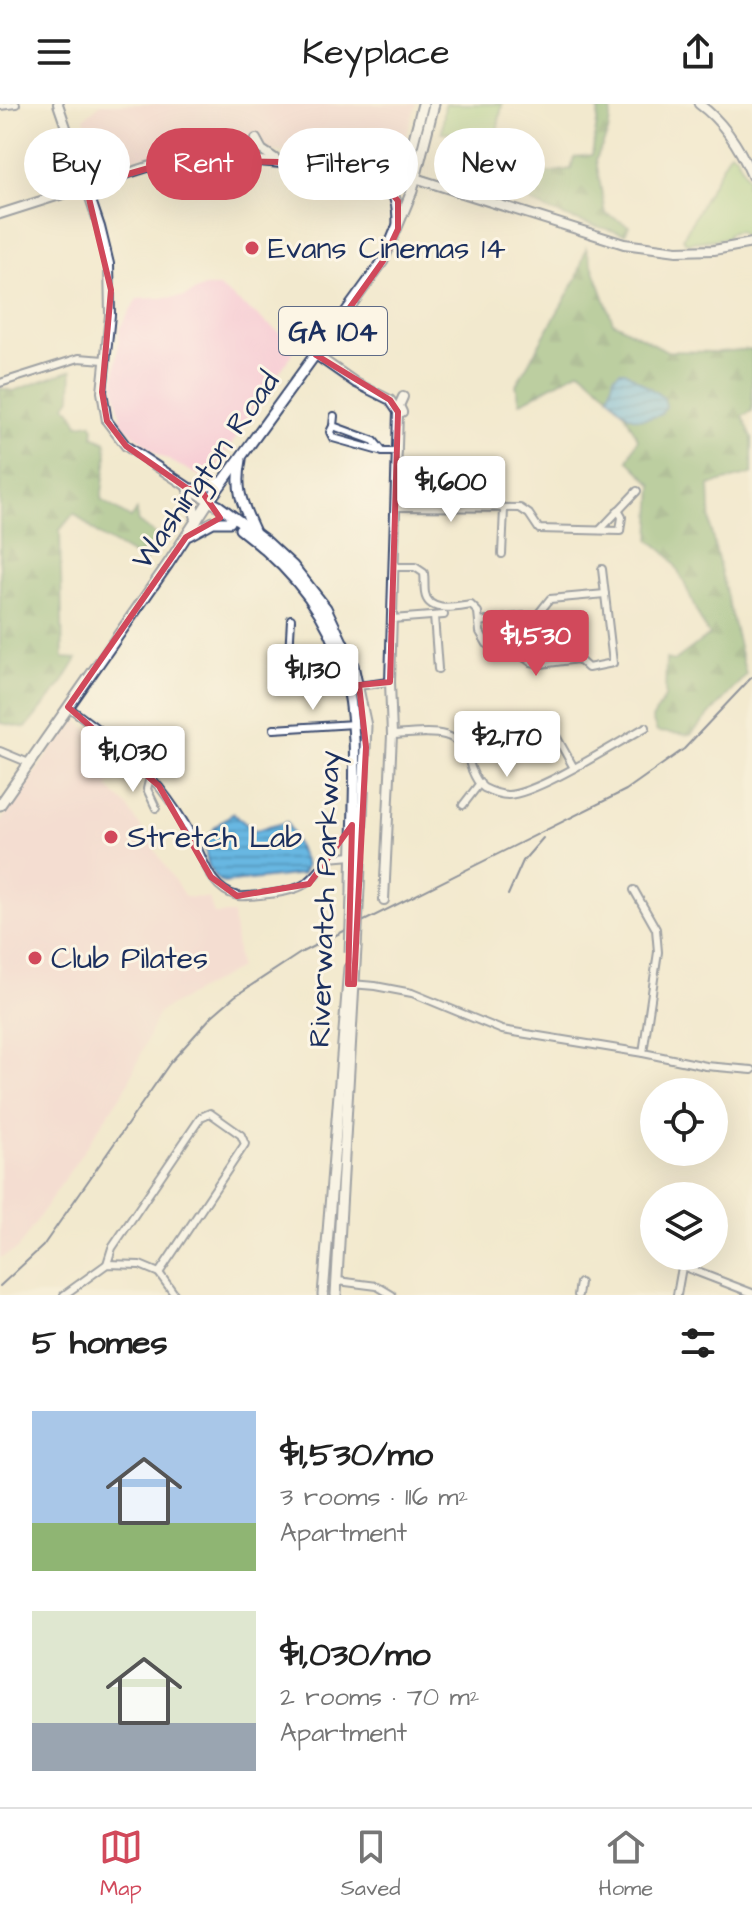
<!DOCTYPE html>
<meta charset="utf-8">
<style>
:root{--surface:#fff;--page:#f6f6f6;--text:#222;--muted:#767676;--line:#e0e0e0;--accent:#d1495b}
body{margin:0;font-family:"Architects Daughter",sans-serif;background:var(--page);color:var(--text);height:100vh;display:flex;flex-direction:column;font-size:30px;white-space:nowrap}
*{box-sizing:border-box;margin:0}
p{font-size:26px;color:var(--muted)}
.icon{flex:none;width:44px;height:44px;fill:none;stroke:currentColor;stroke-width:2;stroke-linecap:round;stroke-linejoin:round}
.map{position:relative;height:1191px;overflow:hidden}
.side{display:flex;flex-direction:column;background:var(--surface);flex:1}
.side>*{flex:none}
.hud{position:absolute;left:24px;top:24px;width:704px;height:72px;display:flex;gap:16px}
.controls{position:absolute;left:640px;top:974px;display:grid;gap:16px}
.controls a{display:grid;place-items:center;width:88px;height:88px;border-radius:50%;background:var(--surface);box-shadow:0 8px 32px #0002;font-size:40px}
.price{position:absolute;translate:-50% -68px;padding:0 18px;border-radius:8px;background:#fff;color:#222;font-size:26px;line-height:52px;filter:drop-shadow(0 2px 4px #0008)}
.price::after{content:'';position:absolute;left:50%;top:48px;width:24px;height:18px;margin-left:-12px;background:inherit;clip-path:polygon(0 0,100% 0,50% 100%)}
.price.on{background:var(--accent);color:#fff}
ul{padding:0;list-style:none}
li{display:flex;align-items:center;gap:24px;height:200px;padding:0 32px}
li span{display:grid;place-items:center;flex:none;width:224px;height:160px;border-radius:0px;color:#555}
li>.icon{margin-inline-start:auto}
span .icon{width:96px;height:96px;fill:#fffc;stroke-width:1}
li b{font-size:34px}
h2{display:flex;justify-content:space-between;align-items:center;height:96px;padding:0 32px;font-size:34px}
.tag{padding:0 28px;border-radius:36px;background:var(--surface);box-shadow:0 8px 32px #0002;font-size:28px;line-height:72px}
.tag.on{background:var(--accent);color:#fff}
header{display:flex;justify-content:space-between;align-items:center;height:104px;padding:0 32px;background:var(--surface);font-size:36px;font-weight:600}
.menu{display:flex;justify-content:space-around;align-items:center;height:112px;border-top:2px solid var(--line);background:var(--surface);font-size:22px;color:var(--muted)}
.menu a{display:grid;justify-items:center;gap:4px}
.menu .on{color:var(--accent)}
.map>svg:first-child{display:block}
</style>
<header><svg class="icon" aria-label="menu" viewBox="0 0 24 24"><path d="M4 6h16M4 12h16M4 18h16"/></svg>Keyplace<svg class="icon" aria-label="share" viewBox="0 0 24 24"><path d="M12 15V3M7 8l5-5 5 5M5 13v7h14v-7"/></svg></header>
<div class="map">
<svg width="752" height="1191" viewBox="0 0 752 1191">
<defs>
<pattern id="forest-firs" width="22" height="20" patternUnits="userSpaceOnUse" patternTransform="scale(2)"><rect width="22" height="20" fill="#7aad69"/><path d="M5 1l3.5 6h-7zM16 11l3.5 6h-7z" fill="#638d5a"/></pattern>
<pattern id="water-rules" width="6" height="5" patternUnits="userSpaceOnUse" patternTransform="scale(2)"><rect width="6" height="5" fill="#67b7e2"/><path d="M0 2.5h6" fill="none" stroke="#5495ba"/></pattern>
</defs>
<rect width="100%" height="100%" fill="#fcf5e5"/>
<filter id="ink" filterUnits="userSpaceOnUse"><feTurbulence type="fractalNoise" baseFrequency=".0125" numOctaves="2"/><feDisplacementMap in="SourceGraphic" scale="16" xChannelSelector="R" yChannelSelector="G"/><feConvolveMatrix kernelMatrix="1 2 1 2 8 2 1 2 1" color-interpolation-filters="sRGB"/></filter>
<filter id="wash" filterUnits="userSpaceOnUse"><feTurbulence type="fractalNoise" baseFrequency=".006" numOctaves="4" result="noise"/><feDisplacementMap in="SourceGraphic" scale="32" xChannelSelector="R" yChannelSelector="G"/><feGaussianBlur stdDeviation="1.8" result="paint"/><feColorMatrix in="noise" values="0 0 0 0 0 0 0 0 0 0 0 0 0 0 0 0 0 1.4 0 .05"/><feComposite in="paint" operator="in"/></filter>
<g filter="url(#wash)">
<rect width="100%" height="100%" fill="#f2e9ce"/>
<g fill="#f7cfd5">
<polygon points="101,0 416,0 400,54 197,43 97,61 84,14"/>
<polygon points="204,183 219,183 297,242 208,376 158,351 122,320 114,280 120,224 137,195 184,193"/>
<polygon points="74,614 127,657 107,683 127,702 185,793 209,794 214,810 233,810 239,864 159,908 127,982 17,1146 0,1154 0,718"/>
</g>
<g fill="#98c979" stroke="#5a7c6c" stroke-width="2">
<polygon points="445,0 502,0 496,35 442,28"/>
<polygon points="730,48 736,51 748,75 746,81 749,90 752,92 752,129 742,131 738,127 729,129 727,134 686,139 683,134"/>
</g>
<g fill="url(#forest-firs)" stroke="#4a6e64" stroke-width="2">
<path d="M577 0H608L612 2 608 29 596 55 605 109 629 122 625 130C592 121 541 109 515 87L516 72 502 69 501 51 497 50 502 43 507 45 508 60 518 59 520 66 534 62 546 69 571 65 574 53 592 51 599 5Z"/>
<path d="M586 144 613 218 667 247 719 248 752 245V307L743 312 752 334V370L709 381 711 427 746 571 691 631 657 628 652 615 665 593 666 555 674 557 709 531C694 508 688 481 673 458 668 449 658 443 650 436L653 381 628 356 638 335 620 300 580 266 520 299 516 281 577 174Z"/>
<polygon points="72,266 71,294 65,302 73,309 78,321 91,319 94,324 93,332 106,338 107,353 101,396 131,414 137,406 138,418 161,434 145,458 100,432 74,409 60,426 63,554 77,555 63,578 26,624 0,619 0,284 13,287"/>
</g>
<g fill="url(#water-rules)" stroke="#4173a0" stroke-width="2">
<path d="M620 267H625L664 294 666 303 660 311C632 320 627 312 609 292L614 272Z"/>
<path d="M233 709 254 727 287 718 306 762 302 770 223 779C206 769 200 742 213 726 217 720 227 714 233 709Z"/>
</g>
</g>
<g filter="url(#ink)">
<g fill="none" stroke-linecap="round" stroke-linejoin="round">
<defs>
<g id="street">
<polyline points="0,2 16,0"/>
<polyline points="0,279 79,254 104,256"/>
<polyline points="334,312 333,322 374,337 383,348 398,348"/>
<polyline points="333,322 330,328 333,334 383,348"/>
<polyline points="396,403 520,404 529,410 539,425 620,427 622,413 618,406"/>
<polyline points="600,426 637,387"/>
<polyline points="502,450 504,405"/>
<path d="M394 463H415L424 469C425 476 424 483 425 489 428 510 457 503 471 501L478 508 480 528 487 540 509 543 531 558 541 560 578 555 588 564 613 559 602 465"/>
<polyline points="434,512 438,565"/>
<path d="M291 515 288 569 295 581C321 589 363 581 390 578"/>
<polyline points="392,515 444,511"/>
<polyline points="479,518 524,512 535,514 550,495 605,490"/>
<path d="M68 603C102 627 134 653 160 684 172 699 182 714 191 730 203 752 209 786 238 792 247 793 259 791 269 790 302 786 309 781 329 754L352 752"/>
<polyline points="274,625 354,620"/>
<path d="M392 631C423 630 459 620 469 657 471 666 477 679 484 684 490 687 501 691 508 691 537 690 617 639 646 623"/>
<polyline points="540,631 556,632 574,664"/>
<polyline points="0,647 29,659"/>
<polyline points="150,673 147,685 156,704"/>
<polyline points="463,701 480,679"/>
<polyline points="634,786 656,825 658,848 643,949"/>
<polyline points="351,880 375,882 412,889 502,926 643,949 706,962 752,966"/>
<polyline points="107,1160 112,1144 201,1013 210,1009 241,1031 245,1040 159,1169"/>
<polyline points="682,1162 752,1189"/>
<polyline points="338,1177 377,1182 392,1191"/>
<polyline points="64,1191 107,1160 140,1161 159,1169 175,1191"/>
<polyline points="578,1191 580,1179"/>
<polyline points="677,1191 684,1152"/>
</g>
<g id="secondary">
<polyline points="58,0 100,123 109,160 110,211 102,288 107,317 126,342 209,397"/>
<path d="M699 0C724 18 740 44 752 72"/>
<polyline points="256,35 262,46 277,56"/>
<polyline points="360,67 415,74 624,140 677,147 714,146 752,139"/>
<path d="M0 110 154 61C215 48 277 59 339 65"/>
<polyline points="316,251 356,279 390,296 398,308 390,578 392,631 384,796"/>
<polyline points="402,308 399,302 403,293"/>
</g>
<g id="primary">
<path d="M335 65C375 75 398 70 398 119"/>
<polyline points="394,70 408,58 423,0"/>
<path d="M241 356C235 387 242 399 254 426"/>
<polyline points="209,397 219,402 265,436 293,462 326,504 353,561 366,622 359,784"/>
<polyline points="197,416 188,385 200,385 223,377"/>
<path d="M240 425C382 533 352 635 352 791"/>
<polyline points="189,431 213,418 230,418"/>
<polyline points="0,701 168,460 209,397 383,157 412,87 434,0"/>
<polyline points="323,1191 349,864"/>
<polyline points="336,1191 356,844"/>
</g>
</defs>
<use href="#street" stroke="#3b4b6f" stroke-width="10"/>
<use href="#secondary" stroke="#3b4b6f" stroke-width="12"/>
<use href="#primary" stroke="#3b4b6f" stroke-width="13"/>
<use href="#street" stroke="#fff" stroke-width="6"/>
<use href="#secondary" stroke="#fff" stroke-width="8"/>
<use href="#primary" stroke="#fff" stroke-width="9"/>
<g stroke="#1b2f5e" stroke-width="2">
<polyline points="508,791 523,757 543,734"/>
<polyline points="0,1182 43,1142 170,959 212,912 235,892 302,848 626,686 684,645 752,573"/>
</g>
<defs>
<g id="primary-bridge">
<polyline points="356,844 359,784"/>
<polyline points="350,849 352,791"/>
</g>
</defs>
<use href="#primary-bridge" stroke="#3b4b6f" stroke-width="13" stroke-linecap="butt"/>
<use href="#primary-bridge" stroke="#fff" stroke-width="9"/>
</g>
</g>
<path d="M0 0H752V1191H0ZM177 56 282 58 382 77 398 97V125L383 157 316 251 390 296 398 308 390 578 359 581 366 643 354 880H348L352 721 309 780 237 792 211 773 159 682 68 603 186 433 220 414 200 385H188L126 342 107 317 102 288 111 186 86 82Z" fill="#f2e9ce" fill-opacity=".55" fill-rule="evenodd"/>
<path fill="none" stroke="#d1495b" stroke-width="6" stroke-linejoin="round" d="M177 56 282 58 382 77 398 97V125L383 157 316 251 390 296 398 308 390 578 359 581 366 643 354 880H348L352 721 309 780 237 792 211 773 159 682 68 603 186 433 220 414 200 385H188L126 342 107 317 102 288 111 186 86 82Z"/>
<g fill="#d1495b" stroke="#fcf5e5" stroke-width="3">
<circle cx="252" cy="144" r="8"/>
<circle cx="111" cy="733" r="8"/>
<circle cx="35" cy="854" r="8"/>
</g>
<g text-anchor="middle" stroke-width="6" stroke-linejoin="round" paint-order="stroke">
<rect fill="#fcf5e5" stroke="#5e6a86" stroke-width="2" x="279" y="203" width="108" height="48" rx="6"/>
<g font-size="28" font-weight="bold" fill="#1b2f5e">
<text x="333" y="237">GA 104</text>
</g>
<g font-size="30" fill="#1b2f5e" stroke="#fcf5e5" text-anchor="start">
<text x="268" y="154">Evans Cinemas 14</text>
<text x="127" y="743">Stretch Lab</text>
<text x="51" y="864">Club Pilates</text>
</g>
<g font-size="30" fill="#1b2f5e" stroke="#fcf5e5">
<text transform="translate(205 366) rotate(-55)" y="10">Washington Road</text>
<text transform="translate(324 795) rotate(-88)" y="10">Riverwatch Parkway</text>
</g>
</g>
</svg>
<div class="controls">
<a><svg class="icon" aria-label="locate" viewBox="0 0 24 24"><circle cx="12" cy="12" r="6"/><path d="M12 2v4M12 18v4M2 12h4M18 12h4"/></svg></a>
<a><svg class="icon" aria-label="layers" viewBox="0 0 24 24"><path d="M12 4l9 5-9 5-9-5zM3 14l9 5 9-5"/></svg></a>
</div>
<b class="price" style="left:451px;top:420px">$1,600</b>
<b class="price on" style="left:536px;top:574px">$1,530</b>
<b class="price" style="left:313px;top:608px">$1,130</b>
<b class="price" style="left:507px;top:675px">$2,170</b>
<b class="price" style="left:133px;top:690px">$1,030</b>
<div class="hud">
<a class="tag">Buy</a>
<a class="tag on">Rent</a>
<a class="tag">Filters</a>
<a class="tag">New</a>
</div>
</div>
<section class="side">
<h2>5 homes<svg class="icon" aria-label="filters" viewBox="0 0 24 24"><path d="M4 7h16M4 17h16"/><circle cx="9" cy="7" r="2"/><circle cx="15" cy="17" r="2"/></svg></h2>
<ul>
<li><span style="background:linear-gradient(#a9c7e8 70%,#8fb573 0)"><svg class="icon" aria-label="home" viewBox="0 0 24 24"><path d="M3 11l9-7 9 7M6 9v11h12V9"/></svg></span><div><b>$1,530/mo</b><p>3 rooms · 116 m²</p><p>Apartment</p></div></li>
<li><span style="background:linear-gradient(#dfe7d0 70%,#9aa5b1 0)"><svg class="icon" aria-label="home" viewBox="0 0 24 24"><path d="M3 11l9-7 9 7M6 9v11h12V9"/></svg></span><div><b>$1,030/mo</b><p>2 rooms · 70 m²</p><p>Apartment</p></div></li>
</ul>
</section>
<nav class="menu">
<a class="on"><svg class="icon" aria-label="map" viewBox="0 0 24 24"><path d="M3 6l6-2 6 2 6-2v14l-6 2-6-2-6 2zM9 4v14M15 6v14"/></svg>Map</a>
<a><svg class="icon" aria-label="saved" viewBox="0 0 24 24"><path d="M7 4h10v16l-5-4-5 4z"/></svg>Saved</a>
<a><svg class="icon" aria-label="home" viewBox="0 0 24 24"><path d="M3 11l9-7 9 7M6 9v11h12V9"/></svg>Home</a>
</nav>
